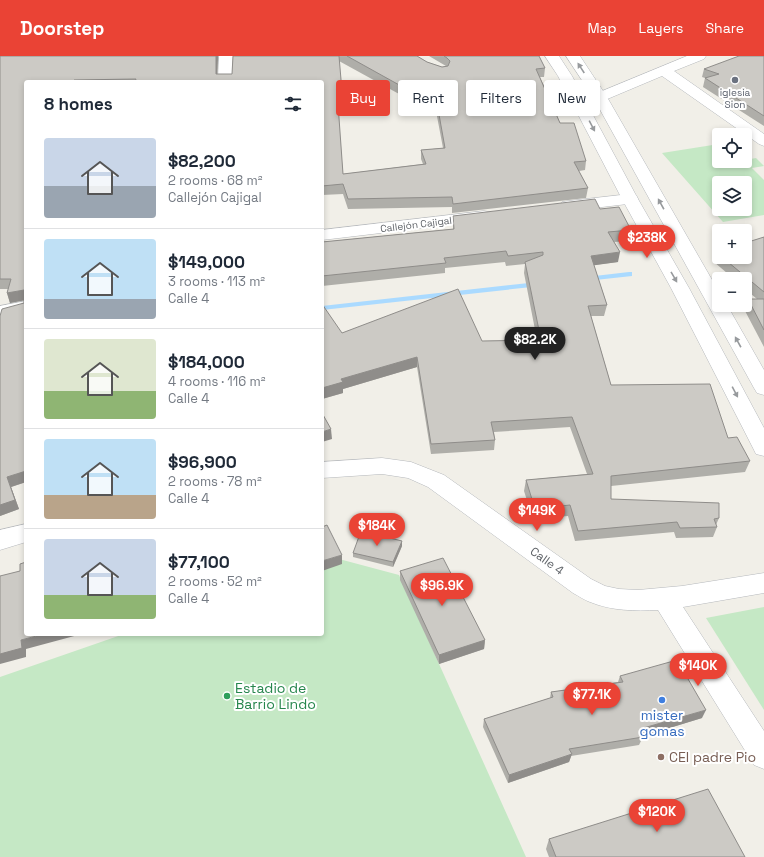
<!DOCTYPE html>
<meta charset="utf-8">
<style>
:root{--surface:#fff;--page:#f6f6f7;--text:#1f2937;--muted:#747a83;--line:#e0e1e3;--accent:#ea4335}
body{margin:0;font-family:"Space Grotesk",sans-serif;background:var(--page);color:var(--text);height:100vh;display:flex;flex-direction:column;font-size:15px;white-space:nowrap}
*{box-sizing:border-box;margin:0}
p{font-size:13px;color:var(--muted)}
.icon{flex:none;width:22px;height:22px;fill:none;stroke:currentColor;stroke-width:2;stroke-linecap:round;stroke-linejoin:round}
.map{position:relative;flex:1;overflow:hidden}
.sheet{position:absolute;left:24px;top:24px;width:300px;height:556px;display:flex;flex-direction:column;background:var(--surface);border-radius:4px;box-shadow:0 2px 6px #0003}
.sheet>*{flex:none}
.hud{position:absolute;left:336px;top:24px;width:368px;height:36px;display:flex;gap:8px}
.controls{position:absolute;left:712px;top:72px;display:grid;gap:8px}
.controls a{display:grid;place-items:center;width:40px;height:40px;border-radius:4px;background:var(--surface);box-shadow:0 2px 6px #0003;font-size:20px}
.price{position:absolute;translate:-50% -34px;padding:0 9px;border-radius:14px;background:var(--accent);color:#fff;font-size:13px;line-height:26px;filter:drop-shadow(0 1px 2px #0008)}
.price::after{content:'';position:absolute;left:50%;top:24px;width:12px;height:9px;margin-left:-6px;background:inherit;clip-path:polygon(0 0,100% 0,50% 100%)}
.price.active{background:#222;color:#fff}
ul{padding:0;list-style:none}
li{display:flex;align-items:center;gap:12px;height:100px;padding:0 20px}
li+li{border-top:1px solid var(--line)}
li span{display:grid;place-items:center;flex:none;width:112px;height:80px;border-radius:4px;color:#555}
li>.icon{margin-inline-start:auto}
span .icon{width:48px;height:48px;fill:#fffc;stroke-width:1}
li b{font-size:17px}
h2{display:flex;justify-content:space-between;align-items:center;height:48px;padding:0 20px;font-size:17px}
.pill{padding:0 14px;border-radius:4px;background:var(--surface);box-shadow:0 2px 6px #0003;font-size:14px;line-height:36px}
.pill.active{background:var(--accent);color:#fff}
header{display:flex;align-items:center;gap:24px;box-sizing:border-box;height:56px;padding:0 20px;background:var(--accent);color:#fff}
header strong{font-size:19px}
nav{display:flex;gap:22px;margin-inline-start:auto;font-size:14px}
.map>svg:first-child{display:block}
</style>
<header>
<strong>Doorstep</strong>
<nav><a>Map</a><a>Layers</a><a>Share</a></nav>
</header>
<div class="map">
<svg width="764" height="801" viewBox="0 0 764 801">
<rect width="100%" height="100%" fill="#f1efe8"/>
<g fill="#c5e8c5" fill-rule="evenodd">
<path d="M719 88V105H745V104L756 102 764 110 752 112 764 124V159L723 166 662 97ZM719 127H745V153H719Z"/>
<polygon points="339,503 399,519 526,801 0,801 0,621 124,578 322,578 322,509"/>
<polygon points="764,551 764,654 706,562"/>
</g>
<g fill="none" stroke-linecap="round" stroke-linejoin="round">
<g fill="#aadaff" fill-rule="evenodd">
<polygon points="629,216 632,216 632,220 586,225 582,223 586,221"/>
<polygon points="538,226 542,228 541,230 322,254 322,250"/>
</g>
<defs>
<g id="minor">
<polygon points="219,0 233,0 232,26 218,26"/>
<polygon points="687,0 706,0 704,3 674,15 764,78 764,90 759,88 662,20 605,44 600,45 595,44 593,41 595,38"/>
<polygon points="630,138 636,139 638,143 636,147 568,155 562,154 560,150 562,146 568,145"/>
<polygon points="484,155 490,156 493,160 490,164 322,184 322,174"/>
<polygon points="26,245 26,257 0,262 0,250"/>
<path d="M382 402 411 406 444 419 591 523 605 530 619 533 638 534 682 530 764 517V537L683 551 764 675V713L754 709 658 554C635 555 612 555 590 546 584 544 579 540 573 537L428 431 408 422 382 418 322 422V406Z"/>
<polygon points="26,468 26,486 0,494 0,474"/>
</g>
<g id="tertiary">
<polygon points="545,0 559,0 572,20 638,143 689,232 764,372 764,400 756,398 753,392 671,232 622,143 558,20"/>
<polygon points="566,0 580,0 607,41 719,236 719,249 727,249 764,314 764,339 757,337 754,332 593,41"/>
</g>
</defs>
<use href="#minor" stroke="#b5b8bc" stroke-width="1"/>
<use href="#tertiary" stroke="#b5b8bc" stroke-width="1"/>
<use href="#minor" fill="#fff" fill-rule="evenodd"/>
<use href="#tertiary" fill="#fff" fill-rule="evenodd"/>
</g>
<g fill="#afaea9" fill-rule="evenodd">
<path d="M0 0H218L217 18H232L233 0H417L427 6 442 11 446 10 429 0H539L545 12 544 21H540L560 67 586 105 585 114 579 115 588 132 586 142 452 157V151L348 153 343 138 322 139V26H26V426L11 431 19 453 0 460V260L24 247V244L10 247 7 237 8 233H0ZM339 5 410 44 432 34 443 92 421 94V103L423 108 343 118 338 57 343 56Z"/>
<polygon points="764,0 764,70 703,31 705,22 702,21 704,13"/>
<polygon points="600,153 631,174 629,185 614,186 618,206 594,209 607,249 604,260 591,260 611,329 728,382 750,405 745,416 611,430 611,443 719,462 716,469 717,471 713,481 676,482 674,476 575,485 568,460 533,463 524,435 526,424 587,418 570,371 494,376 495,384 494,394 431,398 417,311 343,333 343,337 322,343 342,277 482,285 537,284 524,217 525,208 506,210 505,206 445,212 445,217 322,230 322,186 453,173 453,160"/>
<polygon points="764,181 764,291 744,253 748,243 757,243 745,233 745,223 734,223 714,206 717,196 719,196 719,201 745,201"/>
<polygon points="402,490 393,511 353,501 353,497"/>
<polygon points="400,515 485,584 484,593 439,608 400,524"/>
<polygon points="620,620 702,662 643,680 643,681 639,689 571,700 569,706 508,727 483,671 484,663 550,642 551,636 618,626"/>
<polygon points="549,783 745,801 549,801 546,793"/>
</g>
<g fill="#8f8d8a">
<polygon points="216,0 218,0 217,26 216,18"/>
<polygon points="433,25 432,34 410,44 410,35"/>
<polygon points="620,196 618,206 589,210 591,200"/>
<polygon points="24,234 26,244 10,247 7,237"/>
<polygon points="417,301 417,311 343,333 343,337 322,343 322,332 341,323"/>
<polygon points="331,373 332,383 322,386 322,376"/>
<polygon points="26,415 26,426 11,431 19,453 0,460 0,449 7,421"/>
<polygon points="402,485 402,490 393,511 393,506"/>
<polygon points="342,499 342,508 322,515 322,505"/>
<polygon points="44,578 78,578 78,579 26,593 26,601 0,608 0,598 21,584"/>
<polygon points="485,584 484,593 439,608 439,599"/>
<polygon points="706,654 702,662 637,682 640,673"/>
<polygon points="572,698 569,706 508,727 509,719"/>
</g>
<g fill="#cccac5" stroke="#8f8d8a">
<polygon points="0,0 216,0 216,18 232,18 233,0 339,0 343,47 338,48 343,118 426,108 421,94 445,92 433,25 410,35 347,0 417,0 427,6 442,11 448,10 450,5 447,2 444,0 539,0 545,12 536,13 560,67 574,67 586,105 574,106 588,132 453,148 452,141 348,143 343,128 322,130 322,26 135,26 136,23 74,24 74,26 26,26 26,415 7,421 15,444 0,449 0,260 2,253 24,247 24,234 7,237 11,223 0,223"/>
<polygon points="739,0 764,0 764,60 705,22 719,18 704,13"/>
<polygon points="595,143 600,153 619,151 631,174 608,176 620,196 591,200 607,249 588,250 611,329 710,328 728,382 737,381 750,405 611,420 611,443 719,447 719,462 714,463 717,471 680,472 677,466 578,475 570,449 535,453 526,424 593,418 572,361 491,366 495,384 431,388 417,301 341,323 343,326 322,332 322,248 342,277 458,233 482,285 541,284 525,206 543,199 543,196 508,200 506,195 444,202 446,207 322,220 322,186 454,173 453,160"/>
<polygon points="764,181 764,236 722,201 745,201 745,187"/>
<polygon points="748,243 764,243 764,274"/>
<polygon points="322,357 331,373 322,376"/>
<polygon points="327,469 342,499 322,505 322,471"/>
<polygon points="361,475 402,485 393,506 353,497"/>
<polygon points="443,502 485,584 439,599 400,515"/>
<polygon points="26,506 26,578 44,578 21,584 22,592 0,598 0,520 20,515 20,508"/>
<polygon points="677,604 706,654 640,673 643,681 569,693 572,698 509,719 484,663 553,641 551,636 623,626 620,620"/>
<polygon points="708,733 745,801 556,801 549,783"/>
</g>
<defs><path id="oneway-solid" d="M-6-.8H1V-3.2L6.5 0L1 3.2V.8H-6Z"/></defs>
<g fill="#979a9d">
<use href="#oneway-solid" transform="translate(581 12) rotate(-123)"/>
<use href="#oneway-solid" transform="translate(592 70) rotate(62)"/>
<use href="#oneway-solid" transform="translate(661 148) rotate(-119)"/>
<use href="#oneway-solid" transform="translate(674 221) rotate(60)"/>
<use href="#oneway-solid" transform="translate(738 286) rotate(-119)"/>
<use href="#oneway-solid" transform="translate(735 336) rotate(62)"/>
</g>
<circle fill="#6b7280" stroke="#fff" stroke-width="1.5" cx="735" cy="24" r="4"/>
<circle fill="#2e9e5b" stroke="#fff" stroke-width="1.5" cx="227" cy="640" r="4"/>
<circle fill="#3f7fe0" stroke="#fff" stroke-width="1.5" cx="662" cy="644" r="4"/>
<circle fill="#8d6e63" stroke="#fff" stroke-width="1.5" cx="661" cy="701" r="4"/>
<g text-anchor="middle" stroke-width="4" stroke-linejoin="round" paint-order="stroke">
<g font-size="10" fill="#5b616d" stroke="#fff">
<text x="735" y="40">iglesia<tspan x="735" dy="12">Sion</tspan></text>
</g>
<g font-size="10" fill="#5f6368" stroke="#fff">
<text transform="translate(416 168) rotate(-7)" y="4">Callejón Cajigal</text>
</g>
<g font-size="12" fill="#5f6368" stroke="#fff">
<text transform="translate(547 505) rotate(36)" y="4">Calle 4</text>
</g>
<g font-size="14" fill="#27864d" stroke="#fff" text-anchor="start">
<text x="235" y="637">Estadio de<tspan x="235" dy="16">Barrio Lindo</tspan></text>
</g>
<g font-size="14" fill="#366cbe" stroke="#fff">
<text x="662" y="664">mister<tspan x="662" dy="16">gomas</tspan></text>
</g>
<g font-size="14" fill="#785e54" stroke="#fff" text-anchor="start">
<text x="669" y="706">CEI padre Pio</text>
</g>
</g>
</svg>
<div class="controls">
<a><svg class="icon" aria-label="locate" viewBox="0 0 24 24"><circle cx="12" cy="12" r="6"/><path d="M12 2v4M12 18v4M2 12h4M18 12h4"/></svg></a>
<a><svg class="icon" aria-label="layers" viewBox="0 0 24 24"><path d="M12 4l9 5-9 5-9-5zM3 14l9 5 9-5"/></svg></a>
<a>+</a>
<a>−</a>
</div>
<b class="price" style="left:647px;top:203px">$238K</b>
<b class="price active" style="left:535px;top:305px">$82.2K</b>
<b class="price" style="left:537px;top:476px">$149K</b>
<b class="price" style="left:377px;top:491px">$184K</b>
<b class="price" style="left:442px;top:551px">$96.9K</b>
<b class="price" style="left:698px;top:631px">$140K</b>
<b class="price" style="left:592px;top:660px">$77.1K</b>
<b class="price" style="left:657px;top:777px">$120K</b>
<div class="hud">
<a class="pill active">Buy</a>
<a class="pill">Rent</a>
<a class="pill">Filters</a>
<a class="pill">New</a>
</div>
<section class="sheet">
<h2>8 homes<svg class="icon" aria-label="filters" viewBox="0 0 24 24"><path d="M4 7h16M4 17h16"/><circle cx="9" cy="7" r="2"/><circle cx="15" cy="17" r="2"/></svg></h2>
<ul>
<li><span style="background:linear-gradient(#c9d6e8 60%,#9aa5b1 0)"><svg class="icon" aria-label="home" viewBox="0 0 24 24"><path d="M3 11l9-7 9 7M6 9v11h12V9"/></svg></span><div><b>$82,200</b><p>2 rooms · 68 m²</p><p>Callejón Cajigal</p></div></li>
<li><span style="background:linear-gradient(#bfe0f5 75%,#9aa5b1 0)"><svg class="icon" aria-label="home" viewBox="0 0 24 24"><path d="M3 11l9-7 9 7M6 9v11h12V9"/></svg></span><div><b>$149,000</b><p>3 rooms · 113 m²</p><p>Calle 4</p></div></li>
<li><span style="background:linear-gradient(#dfe7d0 65%,#8fb573 0)"><svg class="icon" aria-label="home" viewBox="0 0 24 24"><path d="M3 11l9-7 9 7M6 9v11h12V9"/></svg></span><div><b>$184,000</b><p>4 rooms · 116 m²</p><p>Calle 4</p></div></li>
<li><span style="background:linear-gradient(#bfe0f5 70%,#b9a48a 0)"><svg class="icon" aria-label="home" viewBox="0 0 24 24"><path d="M3 11l9-7 9 7M6 9v11h12V9"/></svg></span><div><b>$96,900</b><p>2 rooms · 78 m²</p><p>Calle 4</p></div></li>
<li><span style="background:linear-gradient(#c9d6e8 70%,#8fb573 0)"><svg class="icon" aria-label="home" viewBox="0 0 24 24"><path d="M3 11l9-7 9 7M6 9v11h12V9"/></svg></span><div><b>$77,100</b><p>2 rooms · 52 m²</p><p>Calle 4</p></div></li>
</ul>
</section>
</div>
